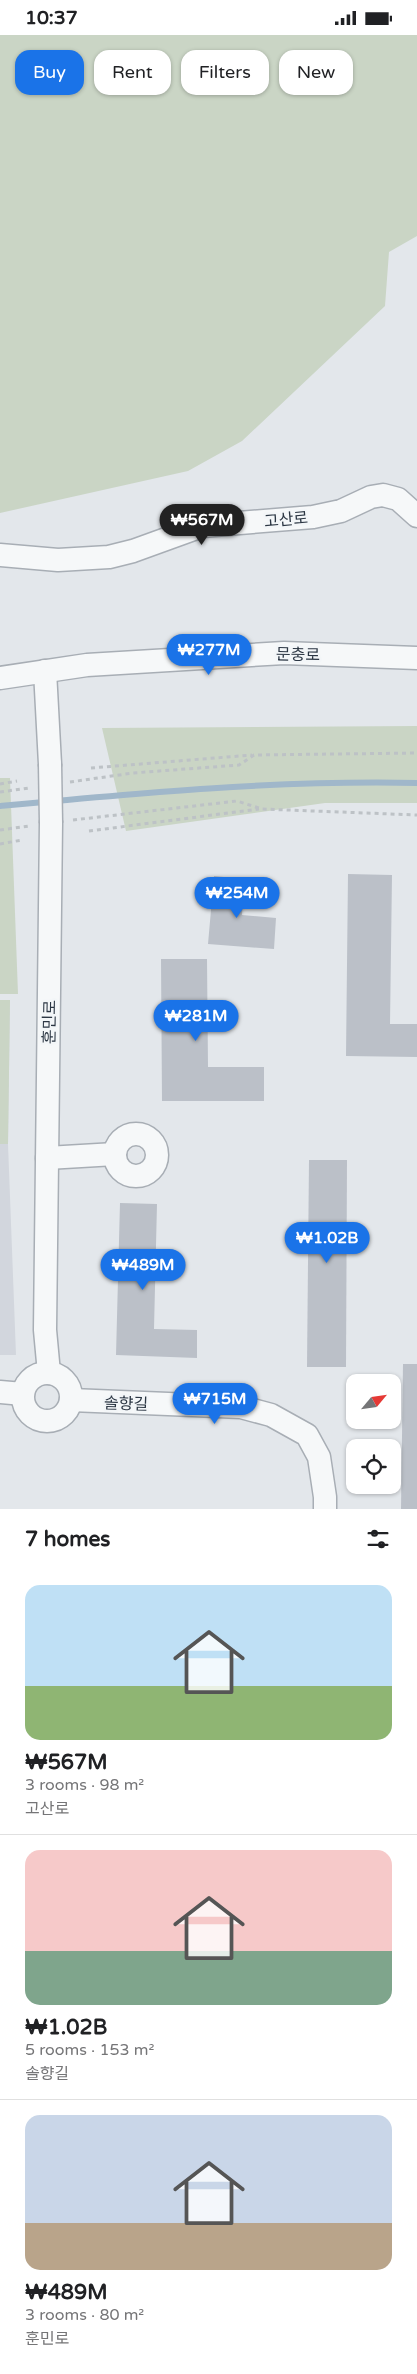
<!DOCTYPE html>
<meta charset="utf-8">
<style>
:root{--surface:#fff;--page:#f6f6f6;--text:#202124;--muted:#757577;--line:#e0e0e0;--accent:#1a73e8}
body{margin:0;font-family:"Varela Round","Noto Sans KR",sans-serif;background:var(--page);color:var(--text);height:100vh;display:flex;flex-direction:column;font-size:19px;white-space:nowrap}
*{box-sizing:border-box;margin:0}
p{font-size:16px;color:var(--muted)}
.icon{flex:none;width:28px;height:28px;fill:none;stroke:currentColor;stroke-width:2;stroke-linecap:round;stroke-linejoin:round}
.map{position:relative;height:1474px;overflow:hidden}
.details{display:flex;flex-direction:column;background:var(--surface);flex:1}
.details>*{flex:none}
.banner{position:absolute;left:15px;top:15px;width:388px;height:45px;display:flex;gap:10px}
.needle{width:32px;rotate:61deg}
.buttons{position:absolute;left:346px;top:1339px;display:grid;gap:10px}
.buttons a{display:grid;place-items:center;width:55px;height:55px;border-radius:10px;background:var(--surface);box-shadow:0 1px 4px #0004;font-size:25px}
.price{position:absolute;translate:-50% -42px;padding:0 11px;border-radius:18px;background:var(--accent);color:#fff;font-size:16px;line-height:32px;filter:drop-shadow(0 1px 2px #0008)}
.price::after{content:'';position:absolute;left:50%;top:30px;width:15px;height:11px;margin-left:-8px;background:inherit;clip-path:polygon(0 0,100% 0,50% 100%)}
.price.on{background:#222;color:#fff}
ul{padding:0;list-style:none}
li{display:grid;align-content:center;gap:10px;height:265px;padding:0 25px}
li+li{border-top:1px solid var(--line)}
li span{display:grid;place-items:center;height:155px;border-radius:15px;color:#555}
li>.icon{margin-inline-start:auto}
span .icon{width:90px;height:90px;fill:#fffc;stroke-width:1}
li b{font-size:21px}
h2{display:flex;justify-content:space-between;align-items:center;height:60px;padding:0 25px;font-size:21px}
.tag{padding:0 18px;border-radius:15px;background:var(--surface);box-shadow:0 1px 4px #0004;font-size:18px;line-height:45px}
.tag.on{background:var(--accent);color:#fff}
.status{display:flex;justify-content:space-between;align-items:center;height:35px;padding:0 25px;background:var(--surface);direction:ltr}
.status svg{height:14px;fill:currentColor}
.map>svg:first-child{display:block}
</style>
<div class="status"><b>10:37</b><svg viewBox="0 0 49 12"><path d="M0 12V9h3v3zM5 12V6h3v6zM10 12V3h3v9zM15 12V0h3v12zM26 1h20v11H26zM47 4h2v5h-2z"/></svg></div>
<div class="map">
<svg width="417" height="1474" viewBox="0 0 417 1474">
<rect width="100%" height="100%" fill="#e3e7eb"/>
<polygon fill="#d2d6dd" points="0,965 10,965 8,1109 16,1320 0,1320"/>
<g fill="#cad5c5">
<polygon points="0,0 417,0 417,201 389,217 385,271 242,406 188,436 0,478"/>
<polygon points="417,691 417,768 325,768 126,796 102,693"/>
<polygon points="0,743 10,743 18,959 0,959"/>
<polygon points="0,965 10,965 8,1109 0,1109"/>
</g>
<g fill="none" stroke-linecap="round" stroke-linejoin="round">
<path stroke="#a0b7ca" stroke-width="6" d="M0 771C139 758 277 745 417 748"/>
</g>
<g fill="#bbc0c8">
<polygon points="348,839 392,840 390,989 417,989 417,1022 346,1021"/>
<polygon points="214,841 244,844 242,880 276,883 274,914 208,909"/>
<polygon points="161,924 207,924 208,1032 264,1032 264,1066 162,1066"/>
<polygon points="309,1125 347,1125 346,1332 307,1332"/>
<polygon points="120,1168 157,1169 154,1294 197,1295 197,1323 116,1320"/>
<polygon points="403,1329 417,1329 417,1474 401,1474"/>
</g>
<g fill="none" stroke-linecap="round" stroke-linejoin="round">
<defs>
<g id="minor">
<polyline points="0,520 58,525 109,522 133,516 202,491 313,482 341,476 371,462 383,460 398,464 417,481"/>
<polyline points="45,636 50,729"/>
<polyline points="0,643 87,630 284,618 417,623"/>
<circle cx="136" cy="1120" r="21"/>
<polyline points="47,1123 115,1119"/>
<polyline points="49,1338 45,1295 51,788"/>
<circle cx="47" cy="1362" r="24"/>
<polyline points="0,1357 23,1359"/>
<polyline points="71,1365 241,1372 271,1380 307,1400 319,1422 325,1462 325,1474"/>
</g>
</defs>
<use href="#minor" stroke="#a8aeb5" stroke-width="25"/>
<g stroke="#bdc2c6" stroke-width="3" stroke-dasharray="4 4" stroke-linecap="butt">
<polyline points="91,733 252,720"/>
<polyline points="70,747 133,738 239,730 254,720 417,718"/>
<polyline points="0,749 17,746"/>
<polyline points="0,757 29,753"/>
<polyline points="73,785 237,766 262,774 417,780"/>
<polyline points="0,795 29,791"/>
<polyline points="89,796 259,774"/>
<polyline points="0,809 22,805"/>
</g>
<use href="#minor" stroke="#f6f8f9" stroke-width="22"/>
<defs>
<polyline id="minor-bridge" points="50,729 51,788"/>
</defs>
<use href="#minor-bridge" stroke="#a8aeb5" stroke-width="25" stroke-linecap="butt"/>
<use href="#minor-bridge" stroke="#f6f8f9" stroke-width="22"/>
</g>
<g text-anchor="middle" stroke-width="5" stroke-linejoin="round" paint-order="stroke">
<g font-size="16" fill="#2b3643" stroke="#f3f6f8">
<text transform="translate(286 484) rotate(-5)" y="6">고산로</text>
<text transform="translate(298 619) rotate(1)" y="6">문충로</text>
<text transform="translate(49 987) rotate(-89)" y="6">훈민로</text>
<text transform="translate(126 1368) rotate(2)" y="6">솔향길</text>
</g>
</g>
</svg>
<div class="buttons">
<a><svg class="needle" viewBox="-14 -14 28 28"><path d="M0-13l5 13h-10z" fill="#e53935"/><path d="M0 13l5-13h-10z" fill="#757577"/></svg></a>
<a><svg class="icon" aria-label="locate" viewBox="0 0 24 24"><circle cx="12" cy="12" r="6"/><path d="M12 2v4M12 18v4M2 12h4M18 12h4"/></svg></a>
</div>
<b class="price on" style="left:202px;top:511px">₩567M</b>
<b class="price" style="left:209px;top:641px">₩277M</b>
<b class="price" style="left:237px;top:884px">₩254M</b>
<b class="price" style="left:196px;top:1007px">₩281M</b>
<b class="price" style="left:327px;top:1229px">₩1.02B</b>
<b class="price" style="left:143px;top:1256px">₩489M</b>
<b class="price" style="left:215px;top:1390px">₩715M</b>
<div class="banner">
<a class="tag on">Buy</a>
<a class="tag">Rent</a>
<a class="tag">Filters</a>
<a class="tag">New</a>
</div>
</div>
<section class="details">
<h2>7 homes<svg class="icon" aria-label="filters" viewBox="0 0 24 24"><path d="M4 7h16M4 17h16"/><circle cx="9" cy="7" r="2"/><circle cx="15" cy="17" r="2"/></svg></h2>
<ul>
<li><span style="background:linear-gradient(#bfe0f5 65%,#8fb573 0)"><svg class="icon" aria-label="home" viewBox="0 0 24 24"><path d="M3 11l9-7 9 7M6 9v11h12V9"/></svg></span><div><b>₩567M</b><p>3 rooms · 98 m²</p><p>고산로</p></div></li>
<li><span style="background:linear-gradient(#f6c9c9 65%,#7fa58c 0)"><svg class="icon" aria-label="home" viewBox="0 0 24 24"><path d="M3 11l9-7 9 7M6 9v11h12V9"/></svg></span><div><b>₩1.02B</b><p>5 rooms · 153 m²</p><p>솔향길</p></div></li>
<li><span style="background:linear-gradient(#c9d6e8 70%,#b9a48a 0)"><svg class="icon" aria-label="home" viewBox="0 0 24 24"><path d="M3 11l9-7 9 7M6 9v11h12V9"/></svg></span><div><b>₩489M</b><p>3 rooms · 80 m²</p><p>훈민로</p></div></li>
</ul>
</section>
